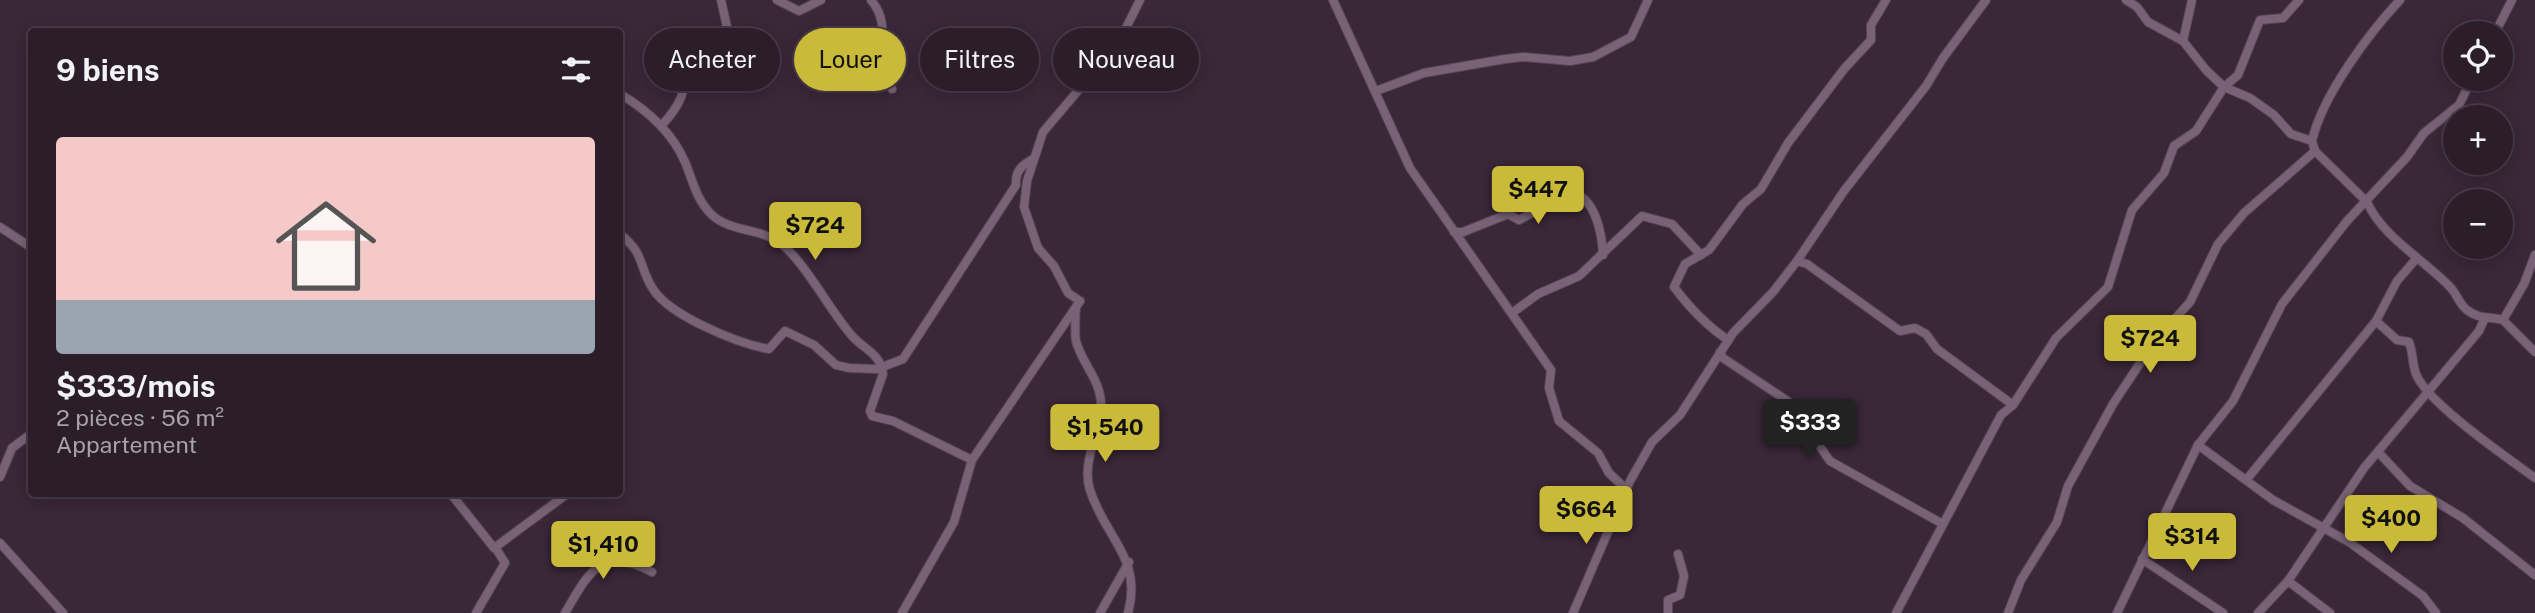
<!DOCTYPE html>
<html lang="fr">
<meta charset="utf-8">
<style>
:root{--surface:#2c1d2a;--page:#342632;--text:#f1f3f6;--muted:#a6a2a8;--line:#483b47;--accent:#caba39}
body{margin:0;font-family:"Public Sans",sans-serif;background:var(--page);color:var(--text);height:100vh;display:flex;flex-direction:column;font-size:26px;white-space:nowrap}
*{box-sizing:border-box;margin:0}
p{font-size:23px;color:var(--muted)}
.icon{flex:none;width:38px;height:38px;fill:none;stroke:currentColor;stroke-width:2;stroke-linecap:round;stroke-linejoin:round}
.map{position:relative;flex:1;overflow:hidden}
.sheet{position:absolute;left:28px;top:28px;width:595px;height:469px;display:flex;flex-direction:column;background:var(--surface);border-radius:7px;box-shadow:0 4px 18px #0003,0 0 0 2px var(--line)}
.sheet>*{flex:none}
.guide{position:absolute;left:644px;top:28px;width:665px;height:63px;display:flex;gap:14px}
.fabs{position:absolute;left:2443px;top:21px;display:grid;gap:14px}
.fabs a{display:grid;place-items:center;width:70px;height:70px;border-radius:50%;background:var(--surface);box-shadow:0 4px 18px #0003,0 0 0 2px var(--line);font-size:35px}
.price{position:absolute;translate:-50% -60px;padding:0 16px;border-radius:7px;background:var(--accent);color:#111;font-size:23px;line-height:46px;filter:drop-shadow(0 2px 4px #0008)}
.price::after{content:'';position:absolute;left:50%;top:42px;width:21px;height:16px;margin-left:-10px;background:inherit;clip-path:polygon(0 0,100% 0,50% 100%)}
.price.selected{background:#222;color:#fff}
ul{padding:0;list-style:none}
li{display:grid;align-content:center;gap:14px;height:371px;padding:0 28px}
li+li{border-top:2px solid var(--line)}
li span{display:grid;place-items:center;height:217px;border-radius:7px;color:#555}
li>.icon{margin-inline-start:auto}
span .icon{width:126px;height:126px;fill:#fffc;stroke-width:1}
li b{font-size:30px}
h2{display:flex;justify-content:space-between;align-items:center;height:84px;padding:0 28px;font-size:30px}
.pill{padding:0 24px;border-radius:32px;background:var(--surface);box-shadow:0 4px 18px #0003,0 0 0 2px var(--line);font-size:24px;line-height:63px}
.pill.selected{background:var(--accent);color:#111}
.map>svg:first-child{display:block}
</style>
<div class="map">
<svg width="2535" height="613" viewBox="0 0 2535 613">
<rect width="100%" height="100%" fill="#3a2738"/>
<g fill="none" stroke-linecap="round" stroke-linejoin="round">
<defs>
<g id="minor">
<polyline points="777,0 799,11 821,0"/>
<path d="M871 0C889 21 880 43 883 67 884 74 889 82 892 89"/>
<polyline points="1333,0 1410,168 1551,370 1549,388 1559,421 1598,453 1609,473 1627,490"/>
<path d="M2126 0 2137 7 2148 22 2183 41 2206 70 2224 87 2250 98 2274 115 2291 134 2312 141 2315 151 2367 202C2383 238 2425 260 2451 288 2457 295 2460 305 2467 310 2480 320 2489 316 2503 320L2524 284 2535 255"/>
<polyline points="2495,33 2512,0"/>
<polyline points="2183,41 2192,0"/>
<polyline points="1376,91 1424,73 1505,59 1523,57 1570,61 1593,57 1631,37 1648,0"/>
<path d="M620 94C647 110 672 132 685 162 693 181 696 199 711 214 728 231 757 229 774 239 801 253 831 314 854 338 867 351 880 354 883 374L870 411 872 416 893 421 972 460"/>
<path d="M661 126C680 106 688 90 684 62L697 58 727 27 721 0"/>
<path d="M2312 141C2322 96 2369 33 2400 0"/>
<polyline points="0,227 32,248"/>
<path d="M1454 232H1463L1508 214 1519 220 1571 192C1596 198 1602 234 1603 255"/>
<path d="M620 234C646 255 638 266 653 289 670 316 739 344 769 349L785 331 814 345 836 365 849 368 877 369 903 359 1016 185C1015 171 1022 165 1033 159"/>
<polyline points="1797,261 1807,264 1900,331 1915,328 1926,334 1937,349 2013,405"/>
<polyline points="1080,301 1068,293 1054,266 1038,248 1024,207 1027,181 1043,132 1093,73 1102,48 1123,34 1140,0"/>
<path d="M1076 310C1075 314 1075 337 1076 341 1082 364 1101 380 1101 405 1100 432 1081 464 1090 490 1105 538 1143 558 1128 613"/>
<polyline points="1512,313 1538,294 1579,276 1642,216 1672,224 1701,255"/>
<polyline points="2503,320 2535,352"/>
<path d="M2376 321 2397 340 2409 342C2413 352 2412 363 2416 374 2427 403 2508 458 2535 478"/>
<path d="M1728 340C1707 326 1689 307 1674 287L1685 264 1709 250 1743 204 1761 189 1788 143 1844 69 1871 40V25L1886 0"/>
<polyline points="1720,352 1723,358 1789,402 1830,461 1941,523"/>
<polyline points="2198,445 2273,500 2349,542 2423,596 2436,613"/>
<polyline points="2379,453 2410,486 2463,518 2535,575"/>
<polyline points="0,477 12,448 32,433"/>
<polyline points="2247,479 2376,321 2397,281 2416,259"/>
<polyline points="451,494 494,548 567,494"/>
<polyline points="0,543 63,613"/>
<polyline points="2142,559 2223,613"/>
<polyline points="2288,581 2330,613"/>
<polyline points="476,613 505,563 495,547"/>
<path d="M565 613C589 572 601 545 652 572"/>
<polyline points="902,613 954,522 972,460 1080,301"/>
<polyline points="1100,613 1129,562"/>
<polyline points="1573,613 1630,481 1652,442 1680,415 1733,333 1773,292 1797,261 1844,191 1926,86 1943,58 1986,0"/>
<polyline points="1668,613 1668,600 1680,595 1684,576 1678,554"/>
<polyline points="1896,613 2001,415 2013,405 2056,338 2108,287 2132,210 2164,173 2174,146 2196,131 2224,87 2238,75 2260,20 2283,18 2299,0"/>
<polyline points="2008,613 2021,580 2057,522 2068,486 2113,404 2154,342 2190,302 2218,244 2244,213 2315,151"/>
<polyline points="2117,613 2198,445 2233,401 2282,304 2347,221 2407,157 2424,133 2459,105 2472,79"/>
<polyline points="2258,613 2288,581 2364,468 2479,331 2484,320"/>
</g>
</defs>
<use href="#minor" stroke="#554553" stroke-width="10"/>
<use href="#minor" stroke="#796276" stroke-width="8"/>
</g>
</svg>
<div class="fabs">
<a><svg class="icon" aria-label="locate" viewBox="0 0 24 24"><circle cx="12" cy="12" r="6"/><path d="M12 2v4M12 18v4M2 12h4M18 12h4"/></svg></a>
<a>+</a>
<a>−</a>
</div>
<b class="price" style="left:1538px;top:226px">$447</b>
<b class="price" style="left:815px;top:262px">$724</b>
<b class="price" style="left:2150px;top:375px">$724</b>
<b class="price selected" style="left:1810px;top:459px">$333</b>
<b class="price" style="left:1105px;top:464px">$1,540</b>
<b class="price" style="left:1586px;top:546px">$664</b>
<b class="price" style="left:2391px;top:555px">$400</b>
<b class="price" style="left:2192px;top:573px">$314</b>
<b class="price" style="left:603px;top:581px">$1,410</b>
<div class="guide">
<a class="pill">Acheter</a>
<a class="pill selected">Louer</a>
<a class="pill">Filtres</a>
<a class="pill">Nouveau</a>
</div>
<section class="sheet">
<h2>9 biens<svg class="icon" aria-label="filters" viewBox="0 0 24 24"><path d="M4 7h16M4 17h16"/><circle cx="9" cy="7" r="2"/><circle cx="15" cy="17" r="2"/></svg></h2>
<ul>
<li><span style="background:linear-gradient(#f6c9c9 75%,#9aa5b1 0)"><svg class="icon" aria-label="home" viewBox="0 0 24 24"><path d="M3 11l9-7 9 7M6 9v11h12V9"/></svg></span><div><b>$333/mois</b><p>2 pièces · 56 m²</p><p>Appartement</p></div></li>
</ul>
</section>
</div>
